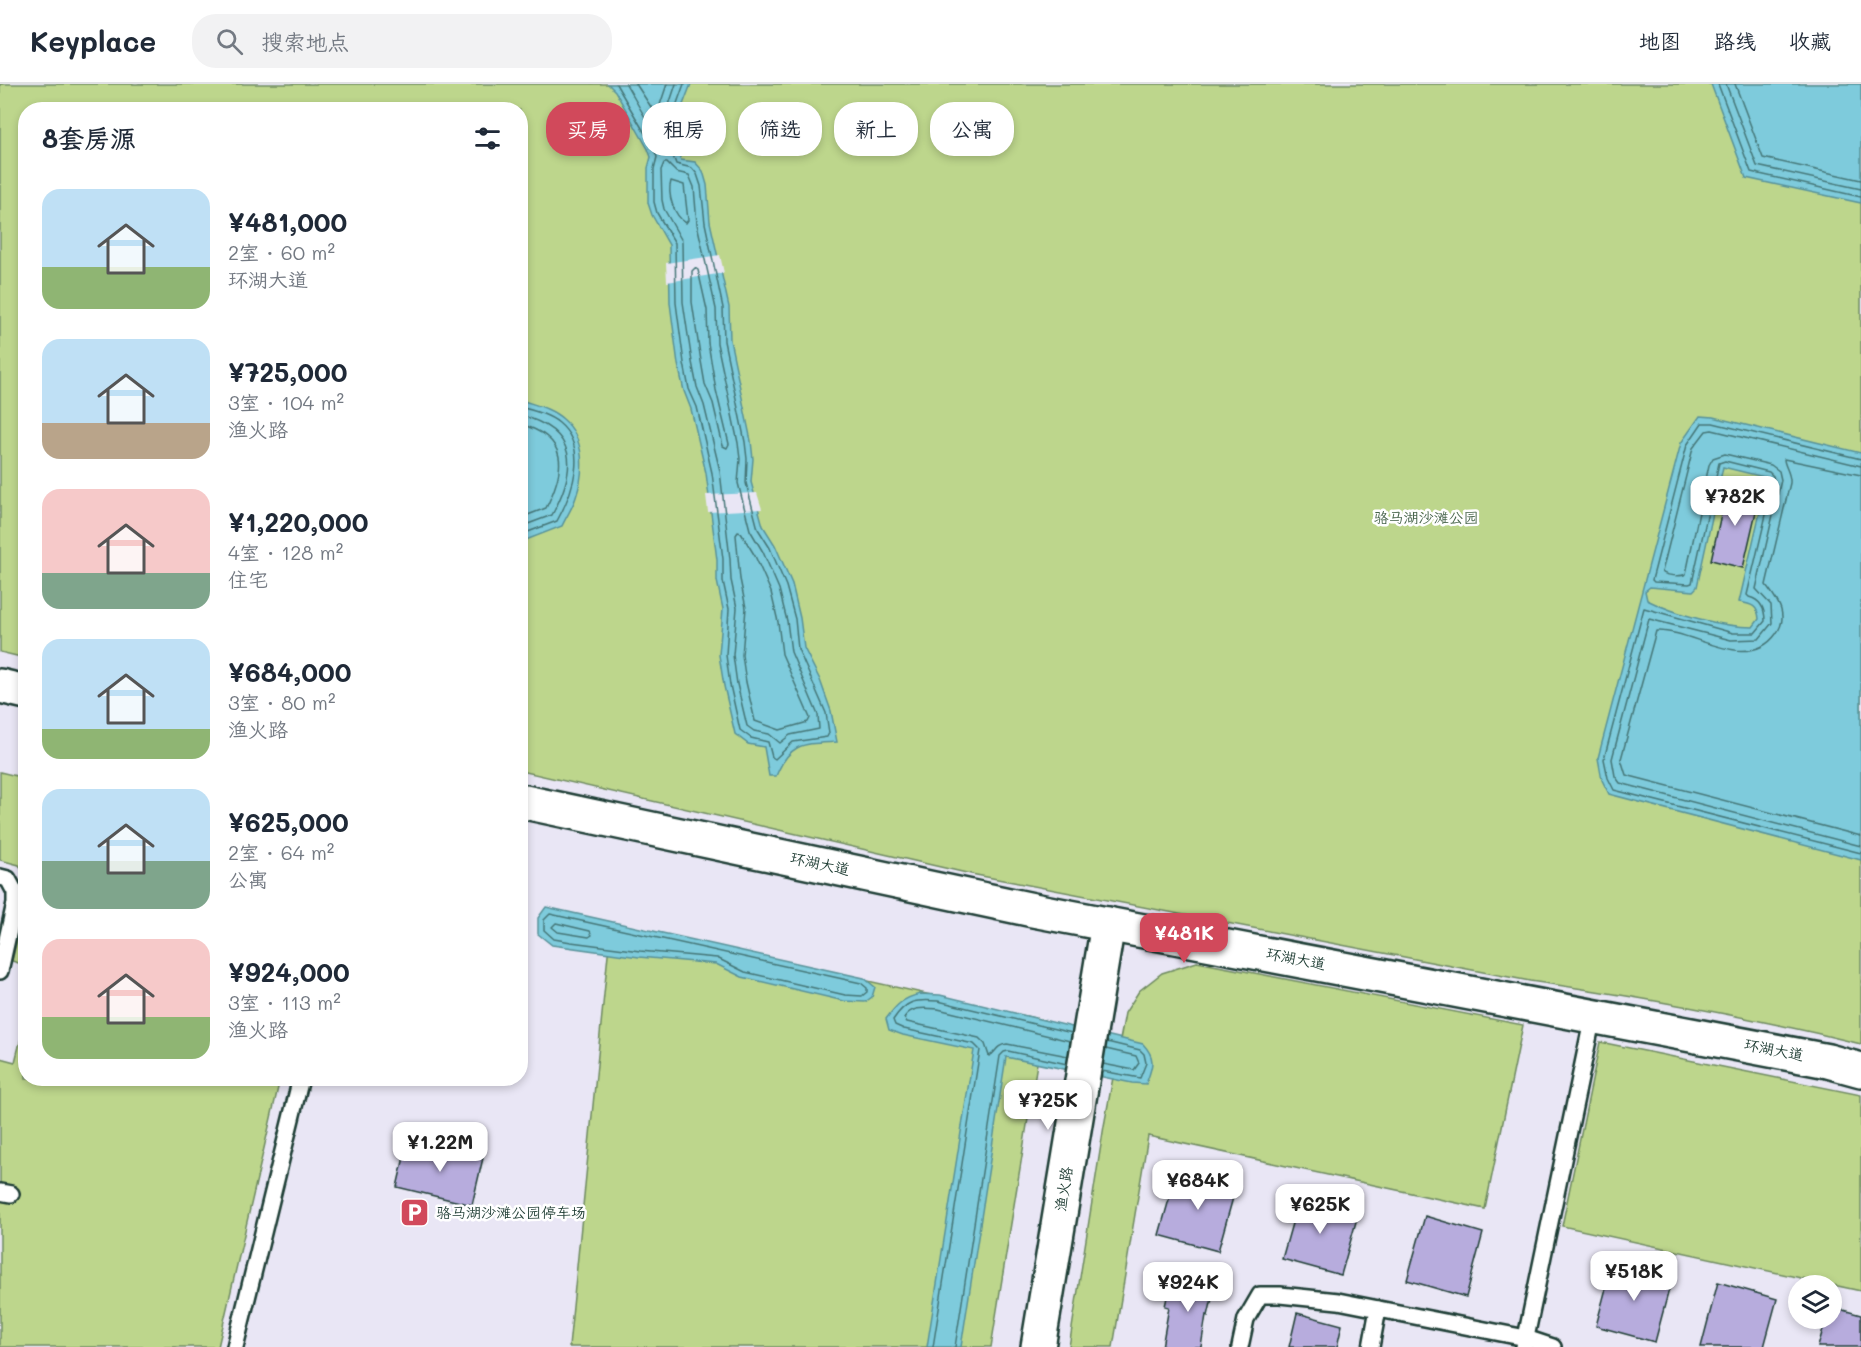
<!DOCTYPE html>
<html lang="zh">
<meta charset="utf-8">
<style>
:root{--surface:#fff;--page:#f2f2f3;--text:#1f2937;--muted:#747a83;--line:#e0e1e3;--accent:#d1495b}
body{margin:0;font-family:Mali,"LXGW WenKai TC",sans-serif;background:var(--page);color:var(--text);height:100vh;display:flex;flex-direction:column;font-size:22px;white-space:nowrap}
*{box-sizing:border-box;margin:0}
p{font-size:20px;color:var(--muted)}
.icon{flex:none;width:33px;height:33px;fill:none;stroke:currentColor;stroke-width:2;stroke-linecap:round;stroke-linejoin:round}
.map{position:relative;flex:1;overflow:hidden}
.panel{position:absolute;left:18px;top:18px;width:510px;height:984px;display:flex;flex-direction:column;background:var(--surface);border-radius:24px;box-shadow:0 3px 9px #0003}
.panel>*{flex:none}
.banner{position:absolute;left:546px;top:18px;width:570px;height:54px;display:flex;gap:12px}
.controls{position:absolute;left:1788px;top:1191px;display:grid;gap:12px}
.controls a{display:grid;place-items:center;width:54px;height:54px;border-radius:50%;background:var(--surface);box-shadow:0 3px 9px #0003;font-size:30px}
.price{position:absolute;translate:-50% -51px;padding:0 14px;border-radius:12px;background:#fff;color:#222;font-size:20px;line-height:39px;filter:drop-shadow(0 2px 3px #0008)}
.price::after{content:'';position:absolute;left:50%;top:36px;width:18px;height:14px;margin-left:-9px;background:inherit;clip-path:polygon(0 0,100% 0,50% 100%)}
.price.active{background:var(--accent);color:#fff}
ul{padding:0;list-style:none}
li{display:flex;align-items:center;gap:18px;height:150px;padding:0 24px}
li span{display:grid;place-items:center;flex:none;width:168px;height:120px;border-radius:18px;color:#555}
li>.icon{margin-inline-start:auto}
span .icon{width:72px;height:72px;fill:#fffc;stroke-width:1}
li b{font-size:26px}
h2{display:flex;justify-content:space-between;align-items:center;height:72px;padding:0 24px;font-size:26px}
.chip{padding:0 21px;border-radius:24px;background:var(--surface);box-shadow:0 3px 9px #0003;font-size:21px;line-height:54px}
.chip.active{background:var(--accent);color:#fff}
header{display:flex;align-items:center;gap:36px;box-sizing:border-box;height:84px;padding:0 30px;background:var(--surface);border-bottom:2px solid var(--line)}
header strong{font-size:28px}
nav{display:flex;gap:33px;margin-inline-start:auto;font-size:21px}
.search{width:420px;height:54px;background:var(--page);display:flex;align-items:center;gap:15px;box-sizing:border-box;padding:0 21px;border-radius:24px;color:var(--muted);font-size:22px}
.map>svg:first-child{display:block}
</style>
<header>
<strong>Keyplace</strong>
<div class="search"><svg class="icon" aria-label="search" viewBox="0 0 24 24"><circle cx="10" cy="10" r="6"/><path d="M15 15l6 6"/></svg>搜索地点</div>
<nav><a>地图</a><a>路线</a><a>收藏</a></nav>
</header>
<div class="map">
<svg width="1861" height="1263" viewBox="0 0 1861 1263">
<rect width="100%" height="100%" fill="#e9e6f5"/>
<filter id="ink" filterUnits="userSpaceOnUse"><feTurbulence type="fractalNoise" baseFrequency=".0167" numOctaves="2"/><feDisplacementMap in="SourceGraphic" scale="12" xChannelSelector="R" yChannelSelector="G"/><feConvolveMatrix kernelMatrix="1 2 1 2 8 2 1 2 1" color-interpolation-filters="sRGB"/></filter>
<g filter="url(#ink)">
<g fill="#bdd68c" stroke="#6e8a60" stroke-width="1.5">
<path d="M0 0H1861V960C1752 933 1641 913 1530 897L971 790 521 687 520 26H26L25 574 0 568Z"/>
<polygon points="0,688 25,694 25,789 19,781 0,776"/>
<polygon points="25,822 26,881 25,881 12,877"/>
<polygon points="611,840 1044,936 991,1263 569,1263"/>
<polygon points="1197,878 1523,941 1485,1125 1148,1052 1113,1263 1069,1263 1104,1042 1125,929 1139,907 1162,889"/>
<polygon points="25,938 26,994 280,995 218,1263 0,1263 0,974 15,978"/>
<polygon points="1600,958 1861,1011 1861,1207 1562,1142"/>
</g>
<g fill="#7ecbdc" stroke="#589299" stroke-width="1.5" fill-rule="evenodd">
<path d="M608 0H691L681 26 675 62 681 76 695 78 703 87 707 101 710 138 729 223 730 256 751 357 753 375 751 398 763 442 775 461 792 500 800 534 804 564 820 596 831 627 837 658C803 660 790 658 776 692H769L764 663 748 660 735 650 724 602 719 571 723 525 717 497V476L706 389 691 325 684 307 678 280 670 219 669 161 652 131 648 119V84L651 73 648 65 615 7Z"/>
<polygon points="1711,0 1861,0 1861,119 1746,94"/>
<path d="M521 316C535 321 551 324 563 335 585 354 585 387 576 413 573 423 566 433 562 442L521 458Z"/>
<path d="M1700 332 1713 333 1861 369V776L1609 710 1602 696 1598 674 1681 359ZM1723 383 1768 394 1739 518C1752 520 1758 522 1759 535L1753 543C1722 543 1675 530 1647 516L1645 507 1650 503 1693 507 1697 503Z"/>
<polygon points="546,823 864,894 875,903 872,913 865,918 844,917 742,893 716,880 639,873 552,861 538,850 538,834"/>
<path d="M920 910 940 911 1143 960C1157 975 1152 983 1146 1000L1132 999 1006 973 961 1263H927L974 966 903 951 889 946 886 935C896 921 903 914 920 910Z"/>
</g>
<g fill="#e9e6f5">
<polygon points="720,171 724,189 667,198 666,179"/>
<polygon points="757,409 762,425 708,428 706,411"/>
</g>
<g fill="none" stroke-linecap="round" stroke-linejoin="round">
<g stroke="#457677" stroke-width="1.5">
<polyline points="616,0 653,63 657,73 654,85 654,118 657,129 675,159 676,219 684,279 689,305 697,323 712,389 723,475 723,497 729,525 726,571 730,601 740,646 751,654 768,658 772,673 775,675 793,658 827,653 829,649 826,629 798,565 795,535 786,502 770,464 758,445 746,399 747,375 745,358 724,257 723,224 705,139 701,102 697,90 692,84 676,80 669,61 675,25 684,0"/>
<polyline points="626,0 657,54 660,56 663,53 668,24 676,0"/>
<polyline points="636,0 655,29 658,27 667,0"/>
<polyline points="1718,0 1751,88 1861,113"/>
<polyline points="1726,0 1757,82 1861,105"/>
<polyline points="1735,0 1763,74 1861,96"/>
<polygon points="664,79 667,79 676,88 689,91 694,103 697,140 716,225 717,259 738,359 740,375 738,399 750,446 763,468 779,505 787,537 791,568 818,631 819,645 790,651 780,659 769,650 754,647 747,642 737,600 733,571 737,524 731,496 730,475 720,387 704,321 697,303 692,278 683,218 682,157 664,125 662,116 661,86"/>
<path d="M671 97 684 101 688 136 686 139C674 132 667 111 671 97Z"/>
<polygon points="695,184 698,186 707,226 708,259 716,306 729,360 727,364 723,362 713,319 705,300 701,277 692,218 692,187"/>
<path d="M520 323C534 327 548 330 559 339 589 364 573 408 557 437L520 451"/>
<path d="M520 331C578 347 578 383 552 431L520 443"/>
<path d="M520 340C569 354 566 384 546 424L520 434"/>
<path d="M1861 375 1713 339H1702L1687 361 1652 496 1654 498 1689 500 1692 499 1719 379 1725 377 1769 388 1773 392 1774 397 1747 511 1749 513C1761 516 1765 525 1765 537L1755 549H1733L1644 524 1604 675 1608 694 1614 706 1861 769"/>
<path d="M1861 382 1712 346 1706 347 1693 364 1662 488C1666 492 1681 493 1686 490L1709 381 1713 374 1725 370 1771 381 1779 387 1781 396 1756 505 1771 521 1772 539 1759 555 1731 556 1649 535 1612 675 1615 692 1620 699 1861 762"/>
<path d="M1861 391 1784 375C1784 382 1791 389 1790 399L1766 501C1777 516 1790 531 1776 550 1747 590 1692 545 1656 547L1621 675 1626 691 1861 752"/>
<polygon points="738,448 741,449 755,472 771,508 778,538 782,570 810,634 808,638 780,646 755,637 746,598 742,571 746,524 740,495 736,451"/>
<polygon points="550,830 861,899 867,904 867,908 862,912 845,911 745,888 717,874 640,867 571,858 554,855 544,846 544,836"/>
<polygon points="556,839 590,847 592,851 589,853 558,848 552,843"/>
<path d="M1068 972 1007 960C995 961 996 970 989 972L985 960 979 954 907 938 904 934C911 922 925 924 938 925L1070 957"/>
<polyline points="1103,980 1134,986 1139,979 1136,972 1106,965"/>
<polyline points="1102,987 1140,994 1146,979 1144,970 1140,966 1107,958"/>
<path d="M933 1263 980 966 974 960 904 945 895 941 893 936C906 916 916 915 938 917L1072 949"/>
<polyline points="955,1263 1000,972 1004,968 1008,967 1067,980"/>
</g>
</g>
<g fill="#b7acdd" stroke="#1f3d34" stroke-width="1.5">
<polygon points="1727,403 1760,410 1743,484 1711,476"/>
<polygon points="408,1056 483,1074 472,1121 397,1103"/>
<polygon points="1177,1087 1236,1103 1218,1167 1159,1151"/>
<polygon points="1300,1111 1359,1127 1341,1191 1282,1175"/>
<polygon points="1425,1132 1483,1149 1466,1213 1407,1196"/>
<polygon points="1613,1178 1672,1194 1655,1258 1596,1242"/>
<polygon points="1195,1192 1216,1197 1208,1232 1206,1231 1201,1263 1162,1263 1169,1223 1165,1222 1170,1200 1192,1204"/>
<polygon points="1718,1198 1777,1215 1764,1263 1701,1263"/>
<polygon points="1832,1223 1861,1231 1861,1263 1818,1263 1826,1234 1832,1234"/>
<polygon points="1297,1229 1342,1241 1337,1263 1289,1263"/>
</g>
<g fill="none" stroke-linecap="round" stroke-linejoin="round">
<defs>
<g id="service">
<polyline points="0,793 8,795 15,808 15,819 0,887"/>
<polyline points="0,1108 11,1110"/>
<polyline points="235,1263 301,994"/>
<polyline points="1240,1263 1246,1235 1260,1211 1280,1211 1338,1217 1526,1254 1553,1263"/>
<polyline points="1371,1263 1378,1225"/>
<polyline points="1524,1263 1593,932"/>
</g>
<polyline id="tertiary" points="1038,1263 1108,840"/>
<g id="secondary">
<polyline points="0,602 26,608"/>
<polyline points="520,717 1033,826 1828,977 1861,986"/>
</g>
</defs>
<use href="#service" stroke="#1f3d34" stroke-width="20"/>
<use href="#tertiary" stroke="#1f3d34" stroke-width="38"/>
<use href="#secondary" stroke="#1f3d34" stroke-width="38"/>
<use href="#service" stroke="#fff" stroke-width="15"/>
<use href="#tertiary" stroke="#fff" stroke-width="33"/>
<use href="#secondary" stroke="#fff" stroke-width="33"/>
</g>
</g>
<defs>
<symbol id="parking-square" viewBox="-11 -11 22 22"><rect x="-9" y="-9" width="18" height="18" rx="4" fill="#d1495b" stroke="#fff"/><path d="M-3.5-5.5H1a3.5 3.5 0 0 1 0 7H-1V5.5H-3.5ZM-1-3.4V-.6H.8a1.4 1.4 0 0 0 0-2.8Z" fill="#fff"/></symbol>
</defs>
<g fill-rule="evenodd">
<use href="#parking-square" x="398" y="1112" width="33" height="33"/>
</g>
<g text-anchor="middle" stroke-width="5" stroke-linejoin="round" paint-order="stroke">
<g font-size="15" fill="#46634a" stroke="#fff">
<text x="1426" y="439">骆马湖沙滩公园</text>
</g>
<g font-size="15" fill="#1f3d34" stroke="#fff">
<text transform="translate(820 780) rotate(12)" y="5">环湖大道</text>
<text transform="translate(1296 875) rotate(11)" y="5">环湖大道</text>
<text transform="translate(1774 966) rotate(11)" y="5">环湖大道</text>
<text transform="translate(1064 1105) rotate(-81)" y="5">渔火路</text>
</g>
<g font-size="15" fill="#1f3d34" stroke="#fff" text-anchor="start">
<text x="436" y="1134">骆马湖沙滩公园停车场</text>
</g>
</g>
</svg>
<div class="controls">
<a><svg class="icon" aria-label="layers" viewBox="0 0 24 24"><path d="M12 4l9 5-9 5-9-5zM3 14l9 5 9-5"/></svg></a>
</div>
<b class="price" style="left:1735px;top:443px">¥782K</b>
<b class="price active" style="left:1184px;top:880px">¥481K</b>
<b class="price" style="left:1048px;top:1047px">¥725K</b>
<b class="price" style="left:440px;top:1089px">¥1.22M</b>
<b class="price" style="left:1198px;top:1127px">¥684K</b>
<b class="price" style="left:1320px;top:1151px">¥625K</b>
<b class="price" style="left:1634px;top:1218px">¥518K</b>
<b class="price" style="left:1188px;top:1229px">¥924K</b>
<div class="banner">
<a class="chip active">买房</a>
<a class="chip">租房</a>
<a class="chip">筛选</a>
<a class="chip">新上</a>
<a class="chip">公寓</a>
</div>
<section class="panel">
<h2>8套房源<svg class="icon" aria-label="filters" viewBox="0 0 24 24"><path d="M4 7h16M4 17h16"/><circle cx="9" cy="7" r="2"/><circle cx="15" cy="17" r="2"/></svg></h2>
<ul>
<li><span style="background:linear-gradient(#bfe0f5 65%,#8fb573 0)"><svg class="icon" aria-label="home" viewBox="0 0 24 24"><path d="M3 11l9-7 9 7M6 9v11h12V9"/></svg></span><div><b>¥481,000</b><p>2室 · 60 m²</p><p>环湖大道</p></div></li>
<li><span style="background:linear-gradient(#bfe0f5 70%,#b9a48a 0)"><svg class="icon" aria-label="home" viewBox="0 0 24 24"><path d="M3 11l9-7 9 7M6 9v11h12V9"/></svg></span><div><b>¥725,000</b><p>3室 · 104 m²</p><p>渔火路</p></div></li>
<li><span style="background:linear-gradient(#f6c9c9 70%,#7fa58c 0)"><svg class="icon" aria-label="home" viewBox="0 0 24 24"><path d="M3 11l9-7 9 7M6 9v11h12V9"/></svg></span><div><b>¥1,220,000</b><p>4室 · 128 m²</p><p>住宅</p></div></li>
<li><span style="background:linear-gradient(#bfe0f5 75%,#8fb573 0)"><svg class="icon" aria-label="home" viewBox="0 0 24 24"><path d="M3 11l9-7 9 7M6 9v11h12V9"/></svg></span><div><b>¥684,000</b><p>3室 · 80 m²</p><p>渔火路</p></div></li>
<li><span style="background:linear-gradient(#bfe0f5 60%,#7fa58c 0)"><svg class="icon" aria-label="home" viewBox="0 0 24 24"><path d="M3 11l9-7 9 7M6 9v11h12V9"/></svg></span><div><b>¥625,000</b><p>2室 · 64 m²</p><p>公寓</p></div></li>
<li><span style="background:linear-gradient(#f6c9c9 65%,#8fb573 0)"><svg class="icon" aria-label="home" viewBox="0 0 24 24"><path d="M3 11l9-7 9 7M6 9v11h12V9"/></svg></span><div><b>¥924,000</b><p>3室 · 113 m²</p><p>渔火路</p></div></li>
</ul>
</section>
</div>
